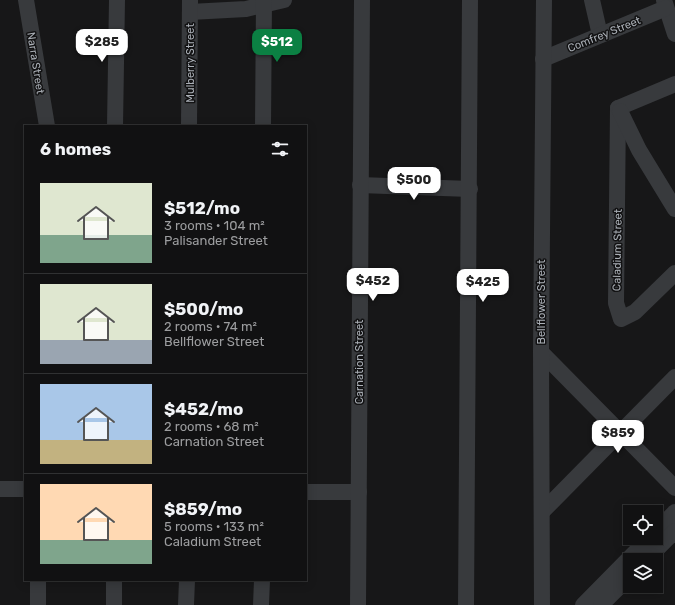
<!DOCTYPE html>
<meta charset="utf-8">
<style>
:root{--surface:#111112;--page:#1e1f20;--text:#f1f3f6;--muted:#9c9d9f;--line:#303132;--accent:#0b8043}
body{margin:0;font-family:Rubik,sans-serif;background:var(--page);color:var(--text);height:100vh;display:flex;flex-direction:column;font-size:15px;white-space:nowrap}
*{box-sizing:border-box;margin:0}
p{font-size:13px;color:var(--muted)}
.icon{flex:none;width:22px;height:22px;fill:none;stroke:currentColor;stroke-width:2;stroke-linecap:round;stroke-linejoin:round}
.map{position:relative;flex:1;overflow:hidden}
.drawer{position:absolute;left:24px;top:125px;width:283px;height:456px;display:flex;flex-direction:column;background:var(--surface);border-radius:0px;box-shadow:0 2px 10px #0003,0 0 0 1px var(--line)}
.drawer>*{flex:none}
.fabs{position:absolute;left:623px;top:505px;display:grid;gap:8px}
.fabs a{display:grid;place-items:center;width:40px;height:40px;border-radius:0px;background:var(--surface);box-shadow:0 2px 10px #0003,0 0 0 1px var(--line);font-size:20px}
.price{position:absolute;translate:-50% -34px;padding:0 9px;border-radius:8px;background:#fff;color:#222;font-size:13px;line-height:26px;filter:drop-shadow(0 1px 2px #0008)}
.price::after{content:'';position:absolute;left:50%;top:24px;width:12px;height:9px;margin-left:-6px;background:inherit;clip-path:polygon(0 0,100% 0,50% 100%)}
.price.current{background:var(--accent);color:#fff}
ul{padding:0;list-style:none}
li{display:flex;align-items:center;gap:12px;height:100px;padding:0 16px}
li+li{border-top:1px solid var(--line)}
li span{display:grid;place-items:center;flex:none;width:112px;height:80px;border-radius:0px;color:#555}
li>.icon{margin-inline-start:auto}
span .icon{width:48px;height:48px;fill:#fffc;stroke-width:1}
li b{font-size:17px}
h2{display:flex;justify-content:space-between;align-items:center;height:48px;padding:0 16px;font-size:17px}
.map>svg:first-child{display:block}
</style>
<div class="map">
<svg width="675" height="605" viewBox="0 0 675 605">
<rect width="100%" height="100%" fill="#171718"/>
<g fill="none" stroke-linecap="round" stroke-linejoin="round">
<g stroke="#383a3d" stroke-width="16">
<polyline points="26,0 47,126"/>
<polyline points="592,0 600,35"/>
<polyline points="664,0 675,34"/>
<polyline points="190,12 246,9 284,0"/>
<polyline points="543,59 666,8"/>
<polyline points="618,108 616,303 621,319 635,312 675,273"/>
<polyline points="618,108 675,84"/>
<polyline points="620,111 639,150 675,209"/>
<polyline points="115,126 117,0"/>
<polyline points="189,126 190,0"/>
<polyline points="263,126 264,0"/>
<polyline points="360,185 470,189"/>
<polyline points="541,352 675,488"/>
<polyline points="0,489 25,489"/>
<polyline points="306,492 359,492"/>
<polyline points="542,512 675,377"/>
<polyline points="656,531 675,512"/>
<polyline points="646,560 675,531"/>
<polyline points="38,605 38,580"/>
<polyline points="114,605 114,580"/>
<polyline points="186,605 187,580"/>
<polyline points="261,605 262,580"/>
<polyline points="358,605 362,0"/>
<polyline points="466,605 470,0"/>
<polyline points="542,605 541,352 544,0"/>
<polyline points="583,605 649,538"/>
<polyline points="601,605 630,576"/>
</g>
</g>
<g text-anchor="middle" stroke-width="3" stroke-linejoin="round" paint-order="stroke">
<g font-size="11" fill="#abb0b7" stroke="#121213">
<text transform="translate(604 34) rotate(-22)" y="4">Comfrey Street</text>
<text transform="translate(36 63) rotate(81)" y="4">Narra Street</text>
<text transform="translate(190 63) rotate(-90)" y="4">Mulberry Street</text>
<text transform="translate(617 250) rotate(-89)" y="4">Caladium Street</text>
<text transform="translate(541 302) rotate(-90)" y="4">Bellflower Street</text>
<text transform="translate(359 362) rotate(-90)" y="4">Carnation Street</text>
</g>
</g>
</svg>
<div class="fabs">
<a><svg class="icon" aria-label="locate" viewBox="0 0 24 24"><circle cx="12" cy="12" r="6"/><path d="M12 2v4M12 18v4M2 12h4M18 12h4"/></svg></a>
<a><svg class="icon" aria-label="layers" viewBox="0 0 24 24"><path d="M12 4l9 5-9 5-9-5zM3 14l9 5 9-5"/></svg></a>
</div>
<b class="price" style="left:102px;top:63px">$285</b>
<b class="price current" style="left:277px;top:63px">$512</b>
<b class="price" style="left:414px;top:201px">$500</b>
<b class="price" style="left:373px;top:302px">$452</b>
<b class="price" style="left:483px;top:303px">$425</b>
<b class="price" style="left:618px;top:454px">$859</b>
<section class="drawer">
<h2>6 homes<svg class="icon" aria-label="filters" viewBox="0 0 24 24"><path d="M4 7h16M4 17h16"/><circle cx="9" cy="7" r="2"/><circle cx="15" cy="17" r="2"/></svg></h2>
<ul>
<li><span style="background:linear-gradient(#dfe7d0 65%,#7fa58c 0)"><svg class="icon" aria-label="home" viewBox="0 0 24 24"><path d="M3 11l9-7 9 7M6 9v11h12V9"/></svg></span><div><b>$512/mo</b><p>3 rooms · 104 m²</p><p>Palisander Street</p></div></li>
<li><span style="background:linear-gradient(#dfe7d0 70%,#9aa5b1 0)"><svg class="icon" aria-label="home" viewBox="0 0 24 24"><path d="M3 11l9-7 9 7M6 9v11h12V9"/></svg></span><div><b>$500/mo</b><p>2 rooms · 74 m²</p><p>Bellflower Street</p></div></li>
<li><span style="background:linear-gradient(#a9c7e8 70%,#c2b280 0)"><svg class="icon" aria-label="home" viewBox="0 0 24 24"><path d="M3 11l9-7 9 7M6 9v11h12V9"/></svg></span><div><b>$452/mo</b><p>2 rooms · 68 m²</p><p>Carnation Street</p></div></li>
<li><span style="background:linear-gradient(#ffd9b3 70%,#7fa58c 0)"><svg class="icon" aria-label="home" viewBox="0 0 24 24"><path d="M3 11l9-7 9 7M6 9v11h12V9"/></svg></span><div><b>$859/mo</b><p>5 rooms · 133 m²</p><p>Caladium Street</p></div></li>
</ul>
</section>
</div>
